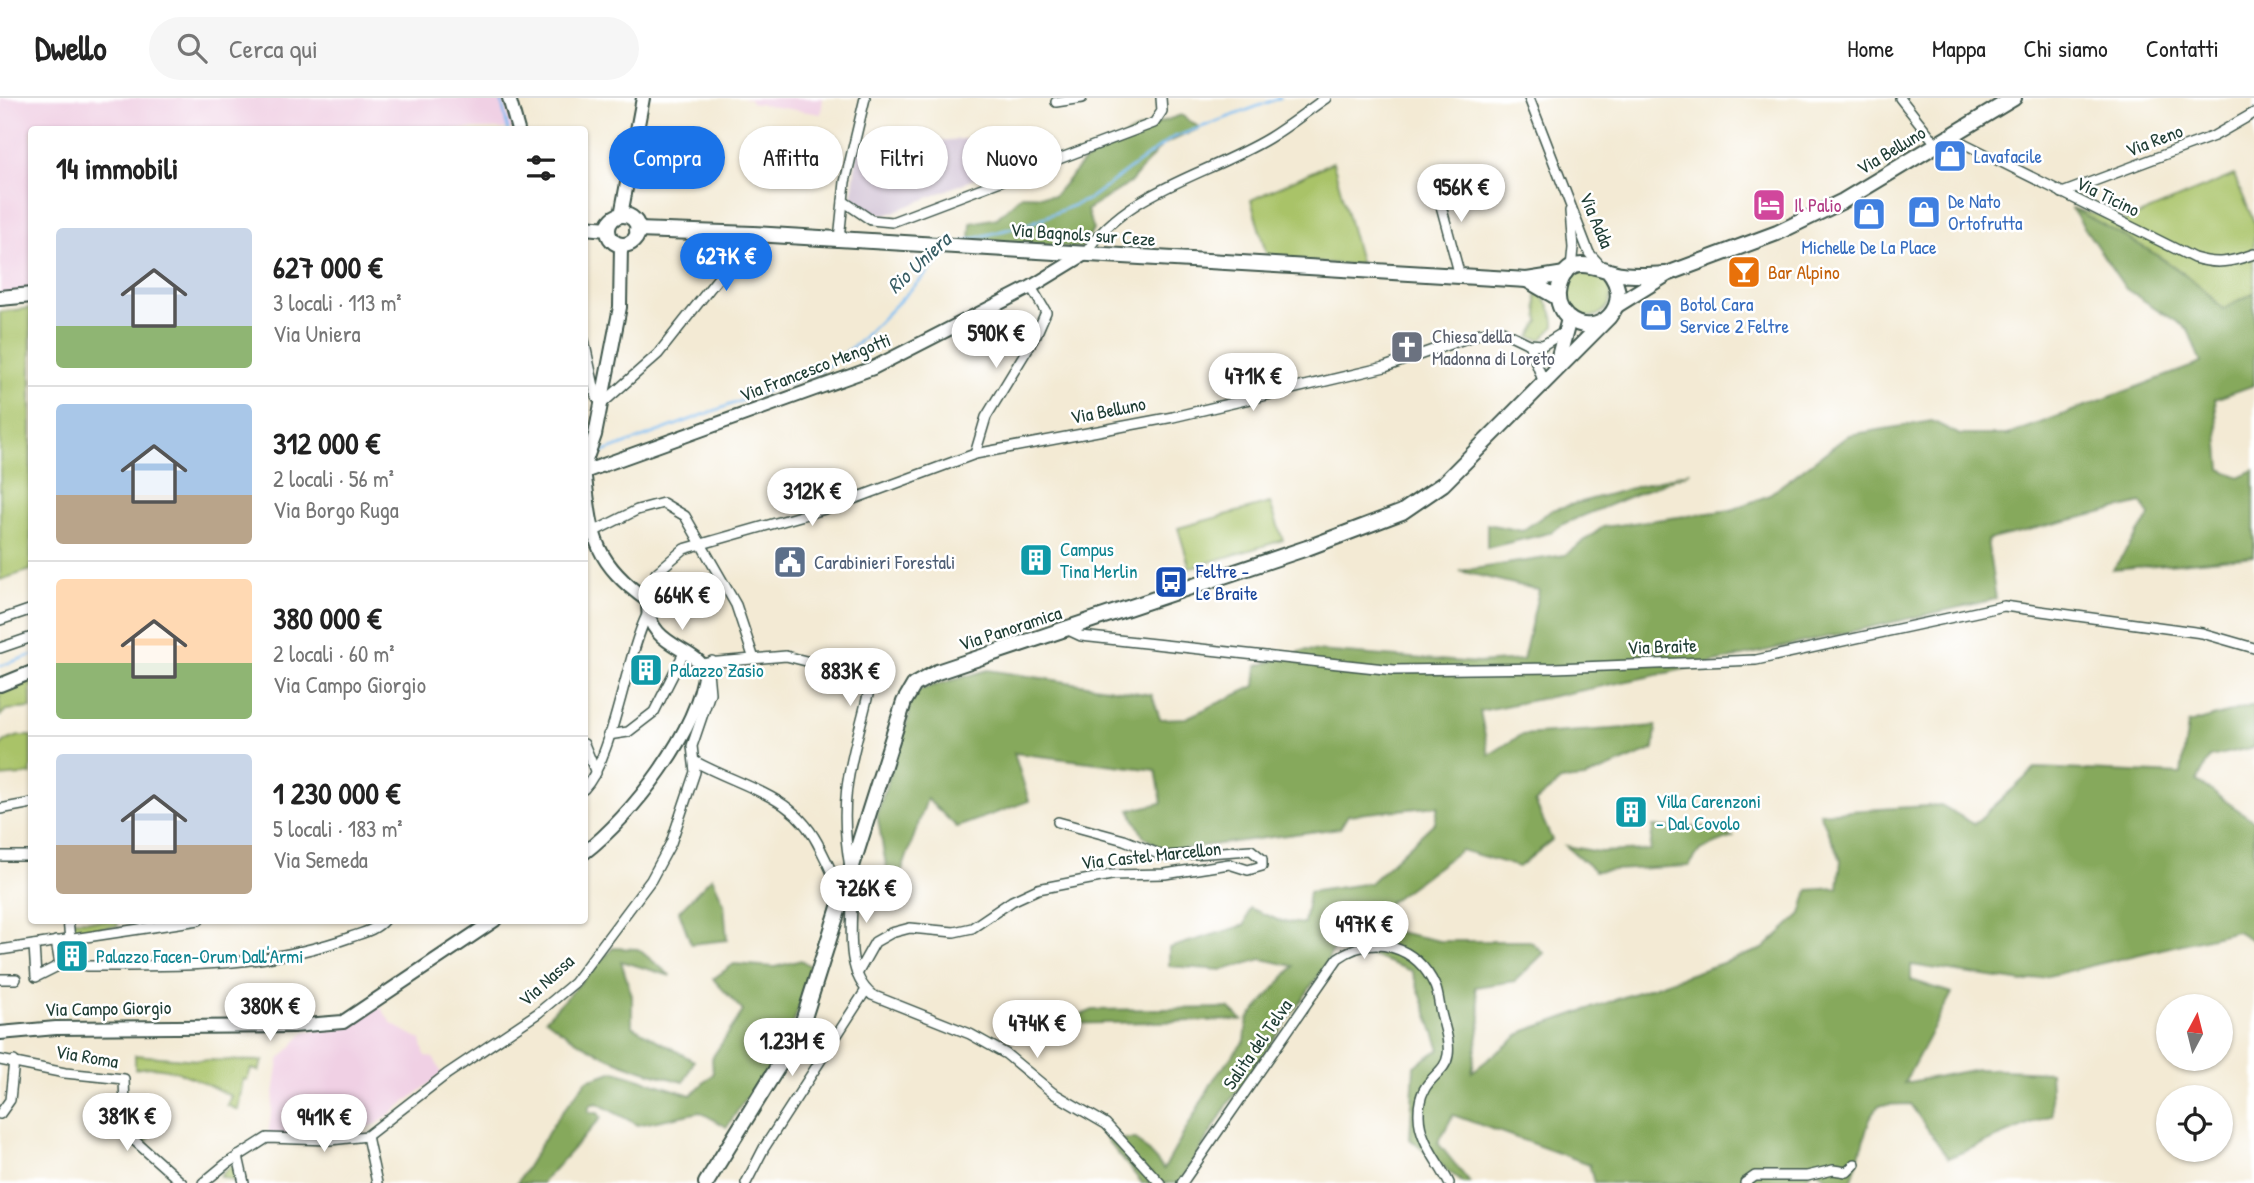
<!DOCTYPE html>
<html lang="it">
<meta charset="utf-8">
<style>
:root{--surface:#fff;--page:#f6f6f6;--text:#222;--muted:#767676;--line:#e0e0e0;--accent:#1a73e8}
body{margin:0;font-family:"Patrick Hand",sans-serif;background:var(--page);color:var(--text);height:100vh;display:flex;flex-direction:column;font-size:26px;white-space:nowrap}
*{box-sizing:border-box;margin:0}
p{font-size:23px;color:var(--muted)}
.icon{flex:none;width:38px;height:38px;fill:none;stroke:currentColor;stroke-width:2;stroke-linecap:round;stroke-linejoin:round}
.map{position:relative;flex:1;overflow:hidden}
.side{position:absolute;left:28px;top:28px;width:560px;height:798px;display:flex;flex-direction:column;background:var(--surface);border-radius:7px;box-shadow:0 2px 5px #0004}
.side>*{flex:none}
.banner{position:absolute;left:609px;top:28px;width:665px;height:63px;display:flex;gap:14px}
.needle{width:46px;rotate:7deg}
.controls{position:absolute;left:2156px;top:896px;display:grid;gap:14px}
.controls a{display:grid;place-items:center;width:77px;height:77px;border-radius:50%;background:var(--surface);box-shadow:0 2px 5px #0004;font-size:35px}
.price{position:absolute;translate:-50% -60px;padding:0 16px;border-radius:24px;background:#fff;color:#222;font-size:23px;line-height:46px;filter:drop-shadow(0 2px 4px #0008)}
.price::after{content:'';position:absolute;left:50%;top:42px;width:21px;height:16px;margin-left:-10px;background:inherit;clip-path:polygon(0 0,100% 0,50% 100%)}
.price.selected{background:var(--accent);color:#fff}
ul{padding:0;list-style:none}
li{display:flex;align-items:center;gap:21px;height:175px;padding:0 28px}
li+li{border-top:2px solid var(--line)}
li span{display:grid;place-items:center;flex:none;width:196px;height:140px;border-radius:7px;color:#555}
li>.icon{margin-inline-start:auto}
span .icon{width:84px;height:84px;fill:#fffc;stroke-width:1}
li b{font-size:30px}
h2{display:flex;justify-content:space-between;align-items:center;height:84px;padding:0 28px;font-size:30px}
.chip{padding:0 24px;border-radius:32px;background:var(--surface);box-shadow:0 2px 5px #0004;font-size:24px;line-height:63px}
.chip.selected{background:var(--accent);color:#fff}
header{display:flex;align-items:center;gap:42px;box-sizing:border-box;height:98px;padding:0 35px;background:var(--surface);border-bottom:2px solid var(--line)}
header strong{font-size:33px}
nav{display:flex;gap:38px;margin-inline-start:auto;font-size:24px}
.search{width:490px;height:63px;background:var(--page);display:flex;align-items:center;gap:18px;box-sizing:border-box;padding:0 24px;border-radius:38px;color:var(--muted);font-size:26px}
.map>svg:first-child{display:block}
</style>
<header>
<strong>Dwello</strong>
<div class="search"><svg class="icon" aria-label="search" viewBox="0 0 24 24"><circle cx="10" cy="10" r="6"/><path d="M15 15l6 6"/></svg>Cerca qui</div>
<nav><a>Home</a><a>Mappa</a><a>Chi siamo</a><a>Contatti</a></nav>
</header>
<div class="map">
<svg width="2254" height="1085" viewBox="0 0 2254 1085">
<rect width="100%" height="100%" fill="#fff"/>
<filter id="ink" filterUnits="userSpaceOnUse"><feTurbulence type="fractalNoise" baseFrequency=".0143" numOctaves="2"/><feDisplacementMap in="SourceGraphic" scale="14" xChannelSelector="R" yChannelSelector="G"/><feConvolveMatrix kernelMatrix="1 2 1 2 8 2 1 2 1" color-interpolation-filters="sRGB"/></filter>
<filter id="wash" filterUnits="userSpaceOnUse"><feTurbulence type="fractalNoise" baseFrequency=".00686" numOctaves="4" result="noise"/><feDisplacementMap in="SourceGraphic" scale="28" xChannelSelector="R" yChannelSelector="G"/><feGaussianBlur stdDeviation="1.57" result="paint"/><feColorMatrix in="noise" values="0 0 0 0 0 0 0 0 0 0 0 0 0 0 0 0 0 1.4 0 .05"/><feComposite in="paint" operator="in"/></filter>
<g filter="url(#wash)">
<rect width="100%" height="100%" fill="#f3ead4"/>
<g fill="#f0d0e4">
<polygon points="0,0 503,0 513,31 32,32 31,194 0,197"/>
<polygon points="742,0 823,0 821,16 751,5 750,1"/>
<polygon points="380,908 392,926 421,942 425,958 434,960 442,976 377,1026 339,1038 280,1038 279,1045 267,1044 279,962 306,933 341,931"/>
</g>
<polygon fill="#cebed1" points="976,40 982,65 981,78 886,117 867,113 858,107 852,97 858,49"/>
<g fill="#a9c368" stroke="#64804e" stroke-width="2">
<polygon points="1333,64 1361,167 1268,162 1251,102"/>
<path d="M2234 77 2254 124V195L2223 211C2182 166 2125 138 2071 110L2122 124Z"/>
<circle cx="1588" cy="196" r="23"/>
<path d="M1536 194C1547 202 1555 215 1554 229L1542 241 1530 239 1539 224Z"/>
<polygon points="31,210 31,472 0,482 0,214"/>
<polygon points="1556,243 1552,255 1543,268 1533,249"/>
<polygon points="1270,405 1283,442 1190,470 1178,430"/>
<polygon points="31,580 31,610 6,612 0,618 0,592"/>
<polygon points="19,638 31,638 31,676 0,679 0,648 5,643"/>
<polygon points="72,822 117,823 118,828 76,834"/>
<path d="M135 957 198 962 263 963 259 973 251 971 247 982 243 981 238 1012 227 1007 231 998C201 984 168 963 135 971Z"/>
<polygon points="127,1004 160,1019 145,1048 128,1031"/>
<polygon points="234,1065 240,1083 239,1085 220,1078"/>
</g>
<g fill="#86a95c" stroke="#527348" stroke-width="2">
<polygon points="1181,17 1200,30 1162,47 1130,85 1087,112 1093,132 1082,150 970,141 971,125 997,120 1022,97 1054,98 1083,64 1132,34"/>
<path d="M2071 110C2125 138 2181 166 2223 211L2254 195V287L2215 301 2221 371 2239 379 2254 372V458L2113 471 2150 418 2142 405 1987 442 1996 501 1662 576 1480 613 1489 657 1521 637 1656 628 1654 651 1585 680 1562 682 1535 704 1552 742 1519 769 1461 752 1339 841 1320 876 1228 1006 1180 1085H1142L1106 1041H1136L1164 1071 1214 981 1245 942 1248 921 1294 868 1262 861 1223 872 1169 868V850L1245 827 1250 810 1280 823 1304 826 1309 794 1370 785 1435 724 1438 708 1348 717 1340 730 1166 753 1143 738 1130 712 1162 705 1156 672 1014 655 1029 703 957 729 927 701 892 801 877 716 909 618V601L918 592 988 572 1152 597 1160 621 1186 620 1255 588 1257 568 1305 552 1478 565 1523 562 1539 492 1460 473 1565 457 1603 429 1731 412 1767 398 1849 337 1932 323 1960 337H2008L2201 265 2188 231 2126 191Z"/>
<polygon points="1690,374 1563,426 1549,435 1487,450 1487,426 1522,433 1552,412"/>
<polygon points="2254,607 2254,649 2210,659 2197,683 2254,723 2254,843 2237,833 2023,884 1911,867 1911,882 1952,895 1904,985 1977,971 2050,974 2052,1017 1948,1060 1910,1006 1879,1007 1870,1020 1851,1085 1831,1085 1814,1069 1803,1085 1594,1085 1589,1066 1453,1017 1438,1045 1470,1085 1463,1085 1410,1041 1414,968 1440,951 1412,873 1358,853 1384,831 1440,843 1530,843 1544,855 1515,883 1475,889 1481,919 1472,974 1525,933 1763,851 1801,816 1808,792 1838,790 1841,762 1820,715 1941,707 1974,726 2036,670 2181,676 2188,626"/>
<polygon points="1653,729 1708,729 1733,739 1700,752 1689,768 1595,773 1566,748 1599,754 1650,752"/>
<polygon points="712,779 724,805 727,842 691,846 679,813"/>
<path d="M613 850 638 851 671 878 621 863 632 898V928L694 963 684 984C633 972 587 955 546 921Z"/>
<polygon points="801,862 813,870 790,934 754,998 745,1001 727,1029 700,1014 638,1027 597,1005 590,1007 588,1014 598,1015 601,1020 542,1085 517,1085 556,1022 587,982 615,973 691,997 713,976 712,960 743,913 713,881 734,866 775,869"/>
<polygon points="1229,910 1242,922 1059,926 1093,912"/>
</g>
<g fill="none" stroke-linecap="round" stroke-linejoin="round">
<g stroke="#7ebef3" stroke-width="2.5">
<polyline points="501,0 508,32"/>
<polyline points="964,143 1028,126 1089,101 1172,40 1280,0"/>
<polyline points="593,358 821,273 858,245 950,152"/>
<polyline points="0,568 32,557"/>
</g>
</g>
</g>
<g filter="url(#ink)">
<g fill="none" stroke-linecap="round" stroke-linejoin="round">
<polyline stroke="#c9c7b4" stroke-width="9" stroke-dasharray="9 4.5" stroke-linecap="butt" points="60,867 87,868"/>
<defs>
<g id="street">
<polyline points="1529,0 1589,155 1601,168"/>
<polyline points="1900,0 1937,47"/>
<polyline points="1056,4 1082,0"/>
<path d="M1951 39 2194 160C2217 167 2231 164 2254 156"/>
<polyline points="1434,82 1460,178"/>
<polyline points="2062,95 2214,38 2254,15"/>
<polyline points="843,103 871,122 892,124 1154,25 1162,13 1161,0"/>
<polyline points="1570,113 1573,150 1571,171"/>
<polyline points="839,141 845,84 865,0"/>
<path d="M1085 156C1124 93 1208 77 1269 40 1289 28 1307 13 1326 0"/>
<polyline points="584,242 596,298 601,305 604,304 658,256 753,136"/>
<polyline points="1529,246 1544,285"/>
<polyline points="975,356 986,319 1036,237 1046,214 1031,189"/>
<polyline points="593,434 637,412 663,405 685,418 736,507 753,558"/>
<polyline points="648,503 656,475 684,451 832,409 975,356 1173,319 1385,269 1481,235 1502,233 1529,246 1543,247 1564,234"/>
<polyline points="0,522 32,511"/>
<polyline points="1066,531 1081,538 1394,572 1555,570 1756,562 2004,508 2202,535 2254,550"/>
<polyline points="0,550 32,539"/>
<path d="M707 565 786 558 870 579 871 584C855 656 836 692 850 769"/>
<polyline points="608,637 628,634 654,614 684,555"/>
<polyline points="584,646 596,675"/>
<path d="M696 664C746 691 795 696 821 752 829 768 835 779 838 797L852 807C851 837 847 877 872 897L970 936 1006 956 1053 995 1106 1026 1160 1085"/>
<path d="M584 691C613 660 625 562 647 517"/>
<polyline points="0,711 32,705"/>
<polyline points="0,758 32,758"/>
<polyline points="68,822 70,841"/>
<polyline points="34,847 36,879 60,867 56,843"/>
<polyline points="0,852 199,822"/>
<path d="M87 868C176 868 265 870 351 839 362 835 376 832 384 822"/>
<polyline points="857,876 875,844 891,835 910,830 954,834 972,830 1012,803 1038,791 1111,777 1165,776 1229,766 1248,772 1262,768 1262,761 1251,752 1164,758 1124,742 1058,724"/>
<polyline points="0,881 16,881"/>
<polyline points="0,962 65,975 124,981 126,1035 182,1085"/>
<polyline points="0,1016 10,1002 14,963"/>
<polyline points="367,1038 377,1085"/>
<polyline points="238,1058 244,1085"/>
<polyline points="203,1085 226,1066 267,1040 330,1042 367,1038 447,976 538,915 574,885 651,782 671,745 695,674 692,648 710,595 708,573 712,563"/>
<polyline points="746,1085 764,1050 866,892"/>
<path d="M1182 1085 1338 860C1374 835 1417 848 1435 888 1439 897 1439 909 1442 919 1445 931 1450 944 1448 957 1445 979 1418 979 1419 1017 1419 1042 1438 1063 1449 1085"/>
<polyline points="1745,1085 1755,1078 1807,1078 1833,1072 1847,1074 1855,1066"/>
</g>
<g id="secondary">
<polyline points="509,0 518,32"/>
<polyline points="621,117 643,0"/>
<polyline points="584,368 595,337 620,209 621,147"/>
<path d="M584 371C592 437 591 462 648 503 645 548 695 549 705 572 698 633 632 718 584 755"/>
<polyline points="584,374 873,270 1031,189 1085,156"/>
<polyline points="0,587 32,574"/>
<polyline points="0,935 56,930 293,928 343,924 495,822"/>
</g>
<g id="primary">
<circle cx="623" cy="132" r="15"/>
<polyline points="584,129 608,131"/>
<polyline points="637,132 753,136 1527,182 1565,176"/>
<path d="M1608 173C1636 205 1598 245 1567 219 1559 211 1556 200 1559 189 1568 151 1600 173 1622 176 1636 178 1651 177 1666 176"/>
<polyline points="1527,182 1558,200"/>
<polyline points="0,200 32,197"/>
<polyline points="1617,207 1667,176 1777,135 1843,103 2014,0"/>
<polyline points="1555,273 1569,221"/>
<polyline points="706,1085 795,941 803,923 904,604 914,587 937,574 1307,450 1402,414 1443,386 1609,219"/>
</g>
</defs>
<use href="#street" stroke="#3f574c" stroke-width="12"/>
<use href="#secondary" stroke="#3f574c" stroke-width="16"/>
<use href="#primary" stroke="#3f574c" stroke-width="18"/>
<use href="#street" stroke="#fff" stroke-width="9"/>
<use href="#secondary" stroke="#fff" stroke-width="12"/>
<use href="#primary" stroke="#fff" stroke-width="14"/>
</g>
</g>
<defs>
<symbol id="shop-square" viewBox="-11 -11 22 22"><rect x="-9" y="-9" width="18" height="18" rx="4" fill="#3f7fe0" stroke="#fff"/><path d="M-5-2.5h2.3a2.7 3.5 0 0 1 5.4 0H5L5.5 6h-11ZM-1.5-2.5h3a1.5 2.3 0 0 0-3 0Z" fill="#fff"/></symbol>
<symbol id="hotel-square" viewBox="-11 -11 22 22"><rect x="-9" y="-9" width="18" height="18" rx="4" fill="#d1479c" stroke="#fff"/><path d="M-6-4.5h1.5V1H6V5H4.5V3h-9V5H-6ZM-4 0a1.8 1.8 0 1 1 3.6 0ZM.5 0V-2.5h3Q6-2.5 6 0Z" fill="#fff"/></symbol>
<symbol id="bar-square" viewBox="-11 -11 22 22"><rect x="-9" y="-9" width="18" height="18" rx="4" fill="#e8710a" stroke="#fff"/><path d="M-6-5H6L.8 .8V4.5H3.5V6h-7V4.5H-.8V.8Z" fill="#fff"/></symbol>
<symbol id="church-square" viewBox="-11 -11 22 22"><rect x="-9" y="-9" width="18" height="18" rx="4" fill="#6b7280" stroke="#fff"/><path d="M-1.2-6h2.4v3.5h3.3v2.4h-3.3V6h-2.4V-.1h-3.3v-2.4h3.3Z" fill="#fff"/></symbol>
<symbol id="building-square" viewBox="-11 -11 22 22"><rect x="-9" y="-9" width="18" height="18" rx="4" fill="#0f9aa8" stroke="#fff"/><path d="M-4-6H4V6H1V3H-1V6H-4ZM-2.5-4.3h1.7v1.8h-1.7ZM.8-4.3h1.7v1.8H.8ZM-2.5-1h1.7V.8h-1.7ZM.8-1h1.7V.8H.8Z" fill="#fff"/></symbol>
<symbol id="civic-square" viewBox="-11 -11 22 22"><rect x="-9" y="-9" width="18" height="18" rx="4" fill="#5c6f8a" stroke="#fff"/><path d="M-.6-6.5H3V-4.5H.6V-3L4-1V1h2V6H-6V1h2V-1L-.6-3ZM-1.2 2.5V6h2.4V2.5Z" fill="#fff"/></symbol>
<symbol id="bus-square" viewBox="-11 -11 22 22"><rect x="-9" y="-9" width="18" height="18" rx="4" fill="#1a4fb4" stroke="#fff"/><path d="M-5-6H5V4H4V6H2V4H-2V6H-4V4H-5ZM-3.5-4V0h7V-4ZM-3.5 1.2v1.5H-2V1.2ZM2 1.2v1.5H3.5V1.2Z" fill="#fff"/></symbol>
</defs>
<g fill-rule="evenodd">
<use href="#shop-square" x="1931" y="39" width="38" height="38"/>
<use href="#hotel-square" x="1750" y="88" width="38" height="38"/>
<use href="#shop-square" x="1905" y="95" width="38" height="38"/>
<use href="#shop-square" x="1850" y="97" width="38" height="38"/>
<use href="#bar-square" x="1725" y="155" width="38" height="38"/>
<use href="#shop-square" x="1637" y="198" width="38" height="38"/>
<use href="#church-square" x="1388" y="230" width="38" height="38"/>
<use href="#building-square" x="1017" y="443" width="38" height="38"/>
<use href="#civic-square" x="771" y="445" width="38" height="38"/>
<use href="#bus-square" x="1152" y="465" width="38" height="38"/>
<use href="#building-square" x="627" y="553" width="38" height="38"/>
<use href="#building-square" x="1612" y="695" width="38" height="38"/>
<use href="#building-square" x="53" y="839" width="38" height="38"/>
</g>
<g text-anchor="middle" stroke-width="5" stroke-linejoin="round" paint-order="stroke">
<g font-size="19" fill="#1f3d34" stroke="#fff">
<text transform="translate(2154 42) rotate(-21)" y="7">Via Reno</text>
<text transform="translate(1891 52) rotate(-31)" y="7">Via Belluno</text>
<text transform="translate(2108 98) rotate(26)" y="7">Via Ticino</text>
<text transform="translate(1597 122) rotate(67)" y="7">Via Adda</text>
<text transform="translate(1083 136) rotate(4)" y="7">Via Bagnols sur Ceze</text>
<text transform="translate(815 269) rotate(-21)" y="7">Via Francesco Mengotti</text>
<text transform="translate(1108 312) rotate(-11)" y="7">Via Belluno</text>
<text transform="translate(1010 530) rotate(-18)" y="7">Via Panoramica</text>
<text transform="translate(1662 548) rotate(-2)" y="7">Via Braite</text>
<text transform="translate(1151 757) rotate(-6)" y="7">Via Castel Marcellon</text>
<text transform="translate(546 882) rotate(-42)" y="7">Via Nassa</text>
<text transform="translate(108 910) rotate(-1)" y="7">Via Campo Giorgio</text>
<text transform="translate(1257 946) rotate(-55)" y="7">Salita del Telva</text>
<text transform="translate(87 958) rotate(10)" y="7">Via Roma</text>
</g>
<g font-size="19" fill="#366cbe" stroke="#fff" text-anchor="start">
<text x="1974" y="65">Lavafacile</text>
<text x="1948" y="110">De Nato<tspan x="1948" dy="22">Ortofrutta</tspan></text>
<text x="1869" y="156" text-anchor="middle">Michelle De La Place</text>
<text x="1680" y="213">Botol Cara<tspan x="1680" dy="22">Service 2 Feltre</tspan></text>
</g>
<g font-size="19" fill="#b23c85" stroke="#fff" text-anchor="start">
<text x="1794" y="114">Il Palio</text>
</g>
<g font-size="19" fill="#c56008" stroke="#fff" text-anchor="start">
<text x="1768" y="181">Bar Alpino</text>
</g>
<g font-size="19" fill="#5b616d" stroke="#fff" text-anchor="start">
<text x="1432" y="245">Chiesa della<tspan x="1432" dy="22">Madonna di Loreto</tspan></text>
</g>
<g font-size="19" fill="#0d838f" stroke="#fff" text-anchor="start">
<text x="1060" y="458">Campus<tspan x="1060" dy="22">Tina Merlin</tspan></text>
<text x="670" y="579">Palazzo Zasio</text>
<text x="1656" y="710">Villa Carenzoni<tspan x="1656" dy="22">- Dal Covolo</tspan></text>
<text x="96" y="865">Palazzo Facen-Orum Dall'Armi</text>
</g>
<g font-size="19" fill="#4e5e75" stroke="#fff" text-anchor="start">
<text x="814" y="471">Carabinieri Forestali</text>
</g>
<g font-size="19" fill="#164399" stroke="#fff" text-anchor="start">
<text x="1196" y="480">Feltre -<tspan x="1196" dy="22">Le Braite</tspan></text>
</g>
<g font-size="21" font-style="italic" fill="#375d64" stroke="#fff">
<text transform="translate(919 165) rotate(-43)" y="7">Rio Uniera</text>
</g>
</g>
</svg>
<div class="controls">
<a><svg class="needle" viewBox="-14 -14 28 28"><path d="M0-13l5 13h-10z" fill="#e53935"/><path d="M0 13l5-13h-10z" fill="#767676"/></svg></a>
<a><svg class="icon" aria-label="locate" viewBox="0 0 24 24"><circle cx="12" cy="12" r="6"/><path d="M12 2v4M12 18v4M2 12h4M18 12h4"/></svg></a>
</div>
<b class="price" style="left:1461px;top:126px">956K €</b>
<b class="price selected" style="left:726px;top:195px">627K €</b>
<b class="price" style="left:996px;top:272px">590K €</b>
<b class="price" style="left:1253px;top:315px">471K €</b>
<b class="price" style="left:812px;top:430px">312K €</b>
<b class="price" style="left:682px;top:534px">664K €</b>
<b class="price" style="left:850px;top:610px">883K €</b>
<b class="price" style="left:866px;top:827px">726K €</b>
<b class="price" style="left:1364px;top:863px">497K €</b>
<b class="price" style="left:270px;top:945px">380K €</b>
<b class="price" style="left:1037px;top:962px">474K €</b>
<b class="price" style="left:792px;top:980px">1.23M €</b>
<b class="price" style="left:127px;top:1055px">381K €</b>
<b class="price" style="left:324px;top:1056px">941K €</b>
<div class="banner">
<a class="chip selected">Compra</a>
<a class="chip">Affitta</a>
<a class="chip">Filtri</a>
<a class="chip">Nuovo</a>
</div>
<section class="side">
<h2>14 immobili<svg class="icon" aria-label="filters" viewBox="0 0 24 24"><path d="M4 7h16M4 17h16"/><circle cx="9" cy="7" r="2"/><circle cx="15" cy="17" r="2"/></svg></h2>
<ul>
<li><span style="background:linear-gradient(#c9d6e8 70%,#8fb573 0)"><svg class="icon" aria-label="home" viewBox="0 0 24 24"><path d="M3 11l9-7 9 7M6 9v11h12V9"/></svg></span><div><b>627 000 €</b><p>3 locali · 113 m²</p><p>Via Uniera</p></div></li>
<li><span style="background:linear-gradient(#a9c7e8 65%,#b9a48a 0)"><svg class="icon" aria-label="home" viewBox="0 0 24 24"><path d="M3 11l9-7 9 7M6 9v11h12V9"/></svg></span><div><b>312 000 €</b><p>2 locali · 56 m²</p><p>Via Borgo Ruga</p></div></li>
<li><span style="background:linear-gradient(#ffd9b3 60%,#8fb573 0)"><svg class="icon" aria-label="home" viewBox="0 0 24 24"><path d="M3 11l9-7 9 7M6 9v11h12V9"/></svg></span><div><b>380 000 €</b><p>2 locali · 60 m²</p><p>Via Campo Giorgio</p></div></li>
<li><span style="background:linear-gradient(#c9d6e8 65%,#b9a48a 0)"><svg class="icon" aria-label="home" viewBox="0 0 24 24"><path d="M3 11l9-7 9 7M6 9v11h12V9"/></svg></span><div><b>1 230 000 €</b><p>5 locali · 183 m²</p><p>Via Semeda</p></div></li>
</ul>
</section>
</div>
